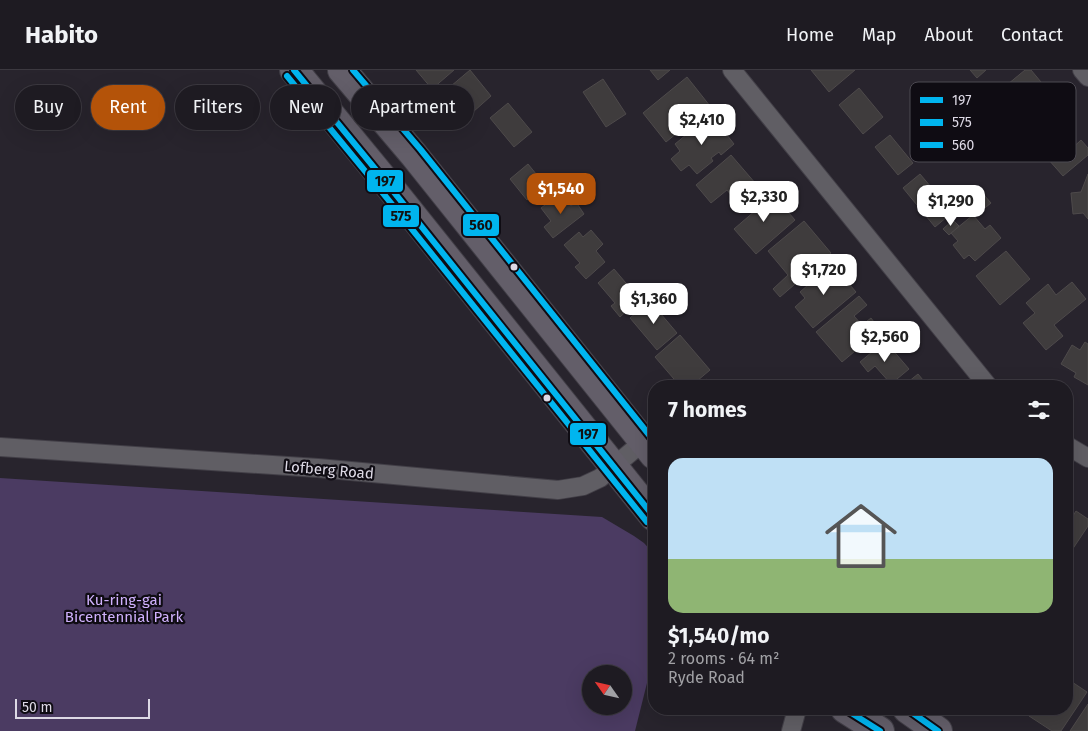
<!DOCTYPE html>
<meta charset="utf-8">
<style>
:root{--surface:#1e1b22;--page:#2b282f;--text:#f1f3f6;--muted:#a1a1a5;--line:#3c3940;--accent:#b45309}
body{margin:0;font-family:"Fira Sans",sans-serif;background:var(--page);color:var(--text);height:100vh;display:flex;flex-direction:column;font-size:19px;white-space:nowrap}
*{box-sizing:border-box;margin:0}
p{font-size:16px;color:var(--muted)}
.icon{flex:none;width:28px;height:28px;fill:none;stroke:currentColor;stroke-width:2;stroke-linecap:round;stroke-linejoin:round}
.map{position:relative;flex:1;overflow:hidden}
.panel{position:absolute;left:648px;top:310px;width:425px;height:335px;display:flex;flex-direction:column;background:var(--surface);border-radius:20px;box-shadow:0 5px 20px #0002,0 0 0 1px var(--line)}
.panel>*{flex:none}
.top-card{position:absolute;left:15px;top:15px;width:475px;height:45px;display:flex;gap:10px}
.needle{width:32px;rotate:304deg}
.controls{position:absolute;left:582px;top:595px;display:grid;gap:10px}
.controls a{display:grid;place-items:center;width:50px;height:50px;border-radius:50%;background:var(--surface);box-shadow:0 5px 20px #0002,0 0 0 1px var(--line);font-size:25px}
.scale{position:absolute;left:15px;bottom:12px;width:135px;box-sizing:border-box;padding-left:5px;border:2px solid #ddd9e5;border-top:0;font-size:14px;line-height:18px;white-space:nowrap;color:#ddd9e5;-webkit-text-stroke:4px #0f0c13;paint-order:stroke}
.price{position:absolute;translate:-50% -42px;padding:0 11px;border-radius:10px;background:#fff;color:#222;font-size:16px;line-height:32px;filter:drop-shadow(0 1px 2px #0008)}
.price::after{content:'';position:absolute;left:50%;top:30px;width:15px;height:11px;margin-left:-8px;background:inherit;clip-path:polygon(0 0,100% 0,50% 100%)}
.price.selected{background:var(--accent);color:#fff}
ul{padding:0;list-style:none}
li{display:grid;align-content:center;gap:10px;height:265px;padding:0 20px}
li+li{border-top:1px solid var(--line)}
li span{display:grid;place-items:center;height:155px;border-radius:15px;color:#555}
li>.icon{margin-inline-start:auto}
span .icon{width:90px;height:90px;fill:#fffc;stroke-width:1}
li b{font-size:21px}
h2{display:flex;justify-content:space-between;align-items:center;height:60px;padding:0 20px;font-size:21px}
.tag{padding:0 18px;border-radius:22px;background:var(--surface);box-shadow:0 5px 20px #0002,0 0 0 1px var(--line);font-size:18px;line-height:45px}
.tag.selected{background:var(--accent);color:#fff}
header{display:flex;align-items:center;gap:30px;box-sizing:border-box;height:70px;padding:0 25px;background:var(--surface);border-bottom:1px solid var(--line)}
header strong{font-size:24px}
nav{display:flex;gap:28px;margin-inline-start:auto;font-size:18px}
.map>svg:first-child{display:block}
</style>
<header>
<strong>Habito</strong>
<nav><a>Home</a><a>Map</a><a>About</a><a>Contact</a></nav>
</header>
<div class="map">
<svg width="1088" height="661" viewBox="0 0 1088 661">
<rect width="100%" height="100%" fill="#28242d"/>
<path fill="#4b3b62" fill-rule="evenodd" d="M0 408 602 447 634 466 644 473 654 484V585L635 661H0ZM591 604H624V636H591Z"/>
<g fill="#3f3c3d" stroke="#4e4a4b">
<polygon points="416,0 454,0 432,19"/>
<polygon points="470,0 491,26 473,42 451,16"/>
<polygon points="650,0 670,0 658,10"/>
<polygon points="811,0 855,0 829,22"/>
<polygon points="970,0 986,0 977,8"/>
<polygon points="1025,0 1031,0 1056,30 1037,47 1028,37 1014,49 1003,37 1017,24 1008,14"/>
<polygon points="687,7 710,36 666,72 643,43"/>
<polygon points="603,9 626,44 606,57 583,22"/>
<polygon points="859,18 883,47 863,64 839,35"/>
<polygon points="508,33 532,62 514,77 490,48"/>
<polygon points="709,46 718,56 722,53 729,62 727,65 734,74 721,85 719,82 711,88 713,91 697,104 689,95 681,101 671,89 680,81 675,74"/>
<polygon points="1047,60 1067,83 1081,70 1088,78 1088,85 1063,106 1033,72"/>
<polygon points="890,65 913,93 898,105 875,77"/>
<polygon points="731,85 756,114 736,131 727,120 711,133 696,115"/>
<polygon points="528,94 545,115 527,130 510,109"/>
<polygon points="920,104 948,137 956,130 960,136 935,157 903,118"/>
<polygon points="1088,104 1088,149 1083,143 1073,144 1071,123 1081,122"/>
<polygon points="770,121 795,150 756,184 734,159 756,140 752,136"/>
<polygon points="561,123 571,136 576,132 584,144 553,168 544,157 551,151 541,138"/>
<polygon points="984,125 991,133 975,146 969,138"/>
<polygon points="973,145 985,159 990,155 1001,168 975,191 969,185 964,189 953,175 958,171 951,163"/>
<polygon points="953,150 959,156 949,165 943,159"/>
<polygon points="804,151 831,183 780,227 773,219 788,205 768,181"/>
<polygon points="591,160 603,174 596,181 605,192 586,209 575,197 580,193 564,175 579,162 583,167"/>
<polygon points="1006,181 1030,209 1000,235 976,206"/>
<polygon points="832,194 856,222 813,258 795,237 805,228 800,222"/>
<polygon points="614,199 631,219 634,216 643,226 620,247 611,236 615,233 598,213"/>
<polygon points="1072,212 1086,229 1054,255 1063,266 1046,280 1023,253 1035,243 1026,233 1048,214 1056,225"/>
<polygon points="859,226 867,235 854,246 862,255 871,248 880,260 842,292 816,262"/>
<polygon points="650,231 677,263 657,280 630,248"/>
<polygon points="680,265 710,300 691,316 680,316 655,287"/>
<polygon points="885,271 909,299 891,314 875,296 868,302 860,292"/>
<polygon points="1085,272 1088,274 1088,315 1074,307 1076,303 1061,294 1072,275 1080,280"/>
<polygon points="918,304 928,316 903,316"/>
<polygon points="707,309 713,316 698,316"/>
<polygon points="1076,441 1088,449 1088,456 1068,486 1066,485 1066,450 1069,452"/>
<polygon points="1066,608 1087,622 1061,661 1052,661 1029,646 1033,639 1066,639"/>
<polygon points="1088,634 1088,661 1070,661"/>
</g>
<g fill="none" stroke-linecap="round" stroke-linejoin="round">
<defs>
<g id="minor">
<polyline points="732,0 988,316"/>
<polyline points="1082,0 1088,7"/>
<polyline points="1066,375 1088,388"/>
<polyline points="0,377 318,398 558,420 583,416 600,408 643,372"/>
<polyline points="791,661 797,639"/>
</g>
<g id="trunk">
<polyline points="294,0 381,106 654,447"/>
<polyline points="342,0 414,85 654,385"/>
<polyline points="845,639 880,661"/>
<polyline points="907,639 938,661"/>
</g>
</defs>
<use href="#minor" stroke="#423f47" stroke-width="20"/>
<use href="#trunk" stroke="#423f47" stroke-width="30"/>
<use href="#minor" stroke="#605e64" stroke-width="18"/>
<use href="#trunk" stroke="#635e69" stroke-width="28"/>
<defs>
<g id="bus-1">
<polyline points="294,0 381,106 654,447"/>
<polyline points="845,639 880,661"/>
<polyline points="907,639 938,661"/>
</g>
<polyline id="bus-2" points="287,6 374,112 647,452"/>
<polyline id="bus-3" points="353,0 421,80 654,371"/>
</defs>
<use href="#bus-1" stroke="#0f0c13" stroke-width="10"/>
<use href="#bus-2" stroke="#0f0c13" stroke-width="10"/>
<use href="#bus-3" stroke="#0f0c13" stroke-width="10"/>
<use href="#bus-1" stroke="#00b5ef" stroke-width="6"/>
<use href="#bus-2" stroke="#00b5ef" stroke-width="6"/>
<use href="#bus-3" stroke="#00b5ef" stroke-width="6"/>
</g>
<g fill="#ddd9e5" stroke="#0f0c13" stroke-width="2">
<circle cx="514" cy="197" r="4.5"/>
<circle cx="547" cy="328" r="4.5"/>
</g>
<g text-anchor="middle" stroke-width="4.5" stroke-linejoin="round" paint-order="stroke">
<g font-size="15" fill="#ddd9e5" stroke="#0f0c13">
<text transform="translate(329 400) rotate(5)" y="5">Lofberg Road</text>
</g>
<g font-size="15" fill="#d0b1fd" stroke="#0f0c13">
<text x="124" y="535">Ku-ring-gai<tspan x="124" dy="17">Bicentennial Park</tspan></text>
</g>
</g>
<rect x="910" y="12" width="166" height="80" rx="8" fill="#0f0c13" stroke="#4d4a52" stroke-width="1"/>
<rect x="920" y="27" width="23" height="6" fill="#00b5ef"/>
<rect x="920" y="49" width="23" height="7" fill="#00b5ef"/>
<rect x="920" y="72" width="23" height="6" fill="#00b5ef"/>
<g font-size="14" fill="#ddd9e5">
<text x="952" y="35">197</text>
<text x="952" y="57">575</text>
<text x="952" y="80">560</text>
</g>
<g stroke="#0f0c13" stroke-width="2">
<rect x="366" y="99" width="38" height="24" rx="5" fill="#00b5ef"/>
<rect x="382" y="134" width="38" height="24" rx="5" fill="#00b5ef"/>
<rect x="462" y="143" width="38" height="24" rx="5" fill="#00b5ef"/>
<rect x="569" y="352" width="38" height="24" rx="5" fill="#00b5ef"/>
</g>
<g font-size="14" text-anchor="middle" font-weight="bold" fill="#111">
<text x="385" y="116">197</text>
<text x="401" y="151">575</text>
<text x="481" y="160">560</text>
<text x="588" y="369">197</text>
</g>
</svg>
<div class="controls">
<a><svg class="needle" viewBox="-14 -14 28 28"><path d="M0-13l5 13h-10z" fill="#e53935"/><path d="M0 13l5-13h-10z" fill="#a1a1a5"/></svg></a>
</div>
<div class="scale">50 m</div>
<b class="price" style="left:702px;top:76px">$2,410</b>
<b class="price selected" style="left:561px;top:145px">$1,540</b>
<b class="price" style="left:764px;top:153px">$2,330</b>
<b class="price" style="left:951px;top:157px">$1,290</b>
<b class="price" style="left:824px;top:226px">$1,720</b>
<b class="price" style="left:654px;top:255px">$1,360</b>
<b class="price" style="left:885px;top:293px">$2,560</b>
<div class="top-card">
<a class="tag">Buy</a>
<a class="tag selected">Rent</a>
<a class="tag">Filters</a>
<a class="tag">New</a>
<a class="tag">Apartment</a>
</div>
<section class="panel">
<h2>7 homes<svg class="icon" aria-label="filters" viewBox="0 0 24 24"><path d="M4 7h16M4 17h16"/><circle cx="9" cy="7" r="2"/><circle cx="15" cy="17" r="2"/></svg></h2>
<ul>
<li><span style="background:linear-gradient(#bfe0f5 65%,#8fb573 0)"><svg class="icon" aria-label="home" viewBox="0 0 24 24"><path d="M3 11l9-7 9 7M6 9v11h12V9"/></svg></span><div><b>$1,540/mo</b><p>2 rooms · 64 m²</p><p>Ryde Road</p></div></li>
</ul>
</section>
</div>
